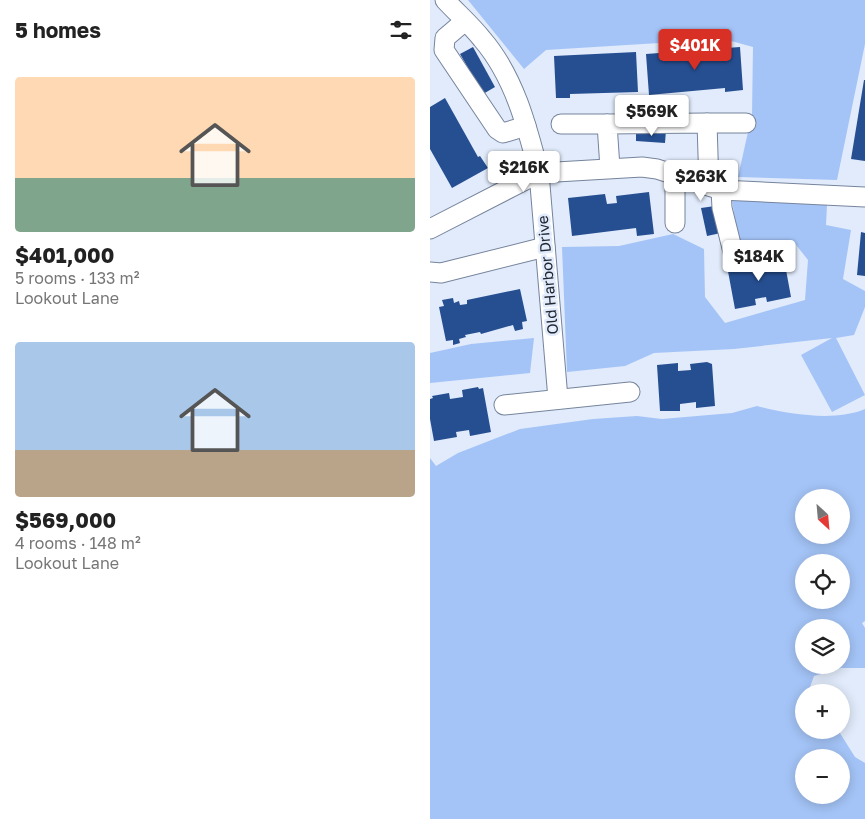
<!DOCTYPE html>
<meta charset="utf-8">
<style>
:root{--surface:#fff;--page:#f2f2f2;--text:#222;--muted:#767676;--accent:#d93025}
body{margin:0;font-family:"Golos Text",sans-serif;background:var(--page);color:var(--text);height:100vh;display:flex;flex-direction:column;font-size:19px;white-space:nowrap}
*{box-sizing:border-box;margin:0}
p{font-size:16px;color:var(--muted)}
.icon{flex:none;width:28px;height:28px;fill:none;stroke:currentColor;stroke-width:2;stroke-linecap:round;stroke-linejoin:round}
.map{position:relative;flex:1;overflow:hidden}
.panel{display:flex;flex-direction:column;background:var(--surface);width:430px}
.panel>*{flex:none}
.needle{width:32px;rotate:154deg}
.buttons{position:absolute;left:365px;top:489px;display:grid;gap:10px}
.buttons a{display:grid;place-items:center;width:55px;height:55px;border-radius:50%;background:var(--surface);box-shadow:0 2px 12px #0003;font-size:25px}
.price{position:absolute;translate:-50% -42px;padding:0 11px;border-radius:5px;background:#fff;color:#222;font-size:16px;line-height:32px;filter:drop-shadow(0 1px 2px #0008)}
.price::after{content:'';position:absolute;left:50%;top:30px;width:15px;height:11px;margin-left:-8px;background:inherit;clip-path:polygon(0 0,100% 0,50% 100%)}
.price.on{background:var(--accent);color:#fff}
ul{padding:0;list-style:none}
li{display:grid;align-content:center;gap:10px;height:265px;padding:0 15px}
li span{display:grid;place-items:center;height:155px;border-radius:5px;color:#555}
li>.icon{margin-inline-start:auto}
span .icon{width:90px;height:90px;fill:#fffc;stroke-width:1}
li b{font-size:21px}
h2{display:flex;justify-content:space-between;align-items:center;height:60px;padding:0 15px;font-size:21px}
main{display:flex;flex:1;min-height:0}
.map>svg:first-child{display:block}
</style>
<main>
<section class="panel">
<h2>5 homes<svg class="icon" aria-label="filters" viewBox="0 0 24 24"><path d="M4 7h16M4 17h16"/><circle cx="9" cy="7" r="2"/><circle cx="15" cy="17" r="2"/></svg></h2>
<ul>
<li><span style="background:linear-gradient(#ffd9b3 65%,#7fa58c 0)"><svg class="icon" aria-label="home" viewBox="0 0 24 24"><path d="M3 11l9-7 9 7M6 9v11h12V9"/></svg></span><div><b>$401,000</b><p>5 rooms · 133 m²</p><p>Lookout Lane</p></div></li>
<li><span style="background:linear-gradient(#a9c7e8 70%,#b9a48a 0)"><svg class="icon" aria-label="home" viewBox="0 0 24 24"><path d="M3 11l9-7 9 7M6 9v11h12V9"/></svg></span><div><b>$569,000</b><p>4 rooms · 148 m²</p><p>Lookout Lane</p></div></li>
</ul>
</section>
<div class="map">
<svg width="435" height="819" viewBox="0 0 435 819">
<rect width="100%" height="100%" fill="#e1ebfb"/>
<g fill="#a4c4f7" fill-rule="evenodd">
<polygon points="38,0 435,0 435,44 407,180 308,177 322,114 323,47 294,39 116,50 94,69"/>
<polygon points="302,200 397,205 396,225 421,230 413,279 435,291 435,307 424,335 406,338 435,395 402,412 371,355 402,338 304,349 224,353 195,366 137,372 132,247 189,246 243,234 274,249 275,297 295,323 375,300 378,260 363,241 309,244"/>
<polygon points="104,338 100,373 0,383 0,353 41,344"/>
<path d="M327 406C357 414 405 422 435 409V621L432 623 435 628V668H411L384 676 380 687 384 692H374V730H408L425 757 435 763V819H0V458L6 466 28 453 90 429 163 419 207 416 232 419 302 413ZM374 498H411V535H374ZM411 562V600H374V562ZM374 628H411V665H374ZM374 758H411V795H374Z"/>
</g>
<g fill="#264f92">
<polygon points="43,47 65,87 53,94 30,54"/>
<polygon points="310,47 313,90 295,92 295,88 219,95 216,54"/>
<polygon points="206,52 208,92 140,94 140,98 126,98 124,56"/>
<polygon points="434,80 435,80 435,161 421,159"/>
<polygon points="15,98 48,157 50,156 58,168 22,188 0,149 0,107"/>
<polygon points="236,130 235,143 206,141 206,133"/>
<polygon points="219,192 224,234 207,236 206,228 142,236 138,198 175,194 177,204 187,203 186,196"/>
<polygon points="285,206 291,233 277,236 271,208"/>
<polygon points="431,232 435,233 435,276 427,275"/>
<polygon points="340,257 341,261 354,259 361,297 337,302 336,297 325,299 326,305 305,309 297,266 316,262 317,266 331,263 330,259"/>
<polygon points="90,289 97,321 92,322 93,329 85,331 83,325 51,334 50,332 35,335 36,337 29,339 30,343 23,345 23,340 16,341 9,307 14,306 12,300 23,298 24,303 29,301 30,305 37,304 37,300"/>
<polygon points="277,362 282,364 285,406 266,408 266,402 250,404 250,411 230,411 227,365 248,363 248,371 261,370 260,364"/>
<polygon points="48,387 49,389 53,388 61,432 40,436 39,430 26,432 27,437 4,441 0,419 0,399 3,398 2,396 19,393 20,399 33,397 32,390"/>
</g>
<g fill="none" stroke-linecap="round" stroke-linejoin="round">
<defs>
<g id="minor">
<path d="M15 0C27 13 41 25 52 39 84 76 97 126 109 173L128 399"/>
<polyline points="35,21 15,38 14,50 67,129 73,133 96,126"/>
<polyline points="277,123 316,123"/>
<polyline points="131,124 177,124"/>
<polyline points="180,168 177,124 277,123 279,186"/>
<polyline points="291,190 292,208 305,260"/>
<polyline points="245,223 245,176"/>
<polyline points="0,229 109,173 212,167 227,169 291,190 435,197"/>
<polyline points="0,272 11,273 115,247"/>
<polyline points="74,405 200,392"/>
</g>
</defs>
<use href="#minor" stroke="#75849c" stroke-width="21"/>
<use href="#minor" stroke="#fff" stroke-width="19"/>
</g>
<g text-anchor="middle" stroke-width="5" stroke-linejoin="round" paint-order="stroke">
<g font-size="15" fill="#202630" stroke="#e1ebfb">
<text transform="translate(118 275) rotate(-95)" y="5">Old Harbor Drive</text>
</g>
</g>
</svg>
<div class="buttons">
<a><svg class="needle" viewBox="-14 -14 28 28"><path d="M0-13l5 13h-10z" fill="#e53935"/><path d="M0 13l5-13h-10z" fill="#767676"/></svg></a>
<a><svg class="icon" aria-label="locate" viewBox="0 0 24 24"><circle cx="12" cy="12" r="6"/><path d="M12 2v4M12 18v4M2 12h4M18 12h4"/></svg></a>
<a><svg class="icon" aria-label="layers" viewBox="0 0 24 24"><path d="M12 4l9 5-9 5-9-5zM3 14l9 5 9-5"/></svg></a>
<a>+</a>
<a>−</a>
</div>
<b class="price on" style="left:265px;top:71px">$401K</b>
<b class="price" style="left:222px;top:137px">$569K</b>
<b class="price" style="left:94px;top:193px">$216K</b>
<b class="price" style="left:271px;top:202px">$263K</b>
<b class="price" style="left:329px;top:282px">$184K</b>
</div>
</main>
